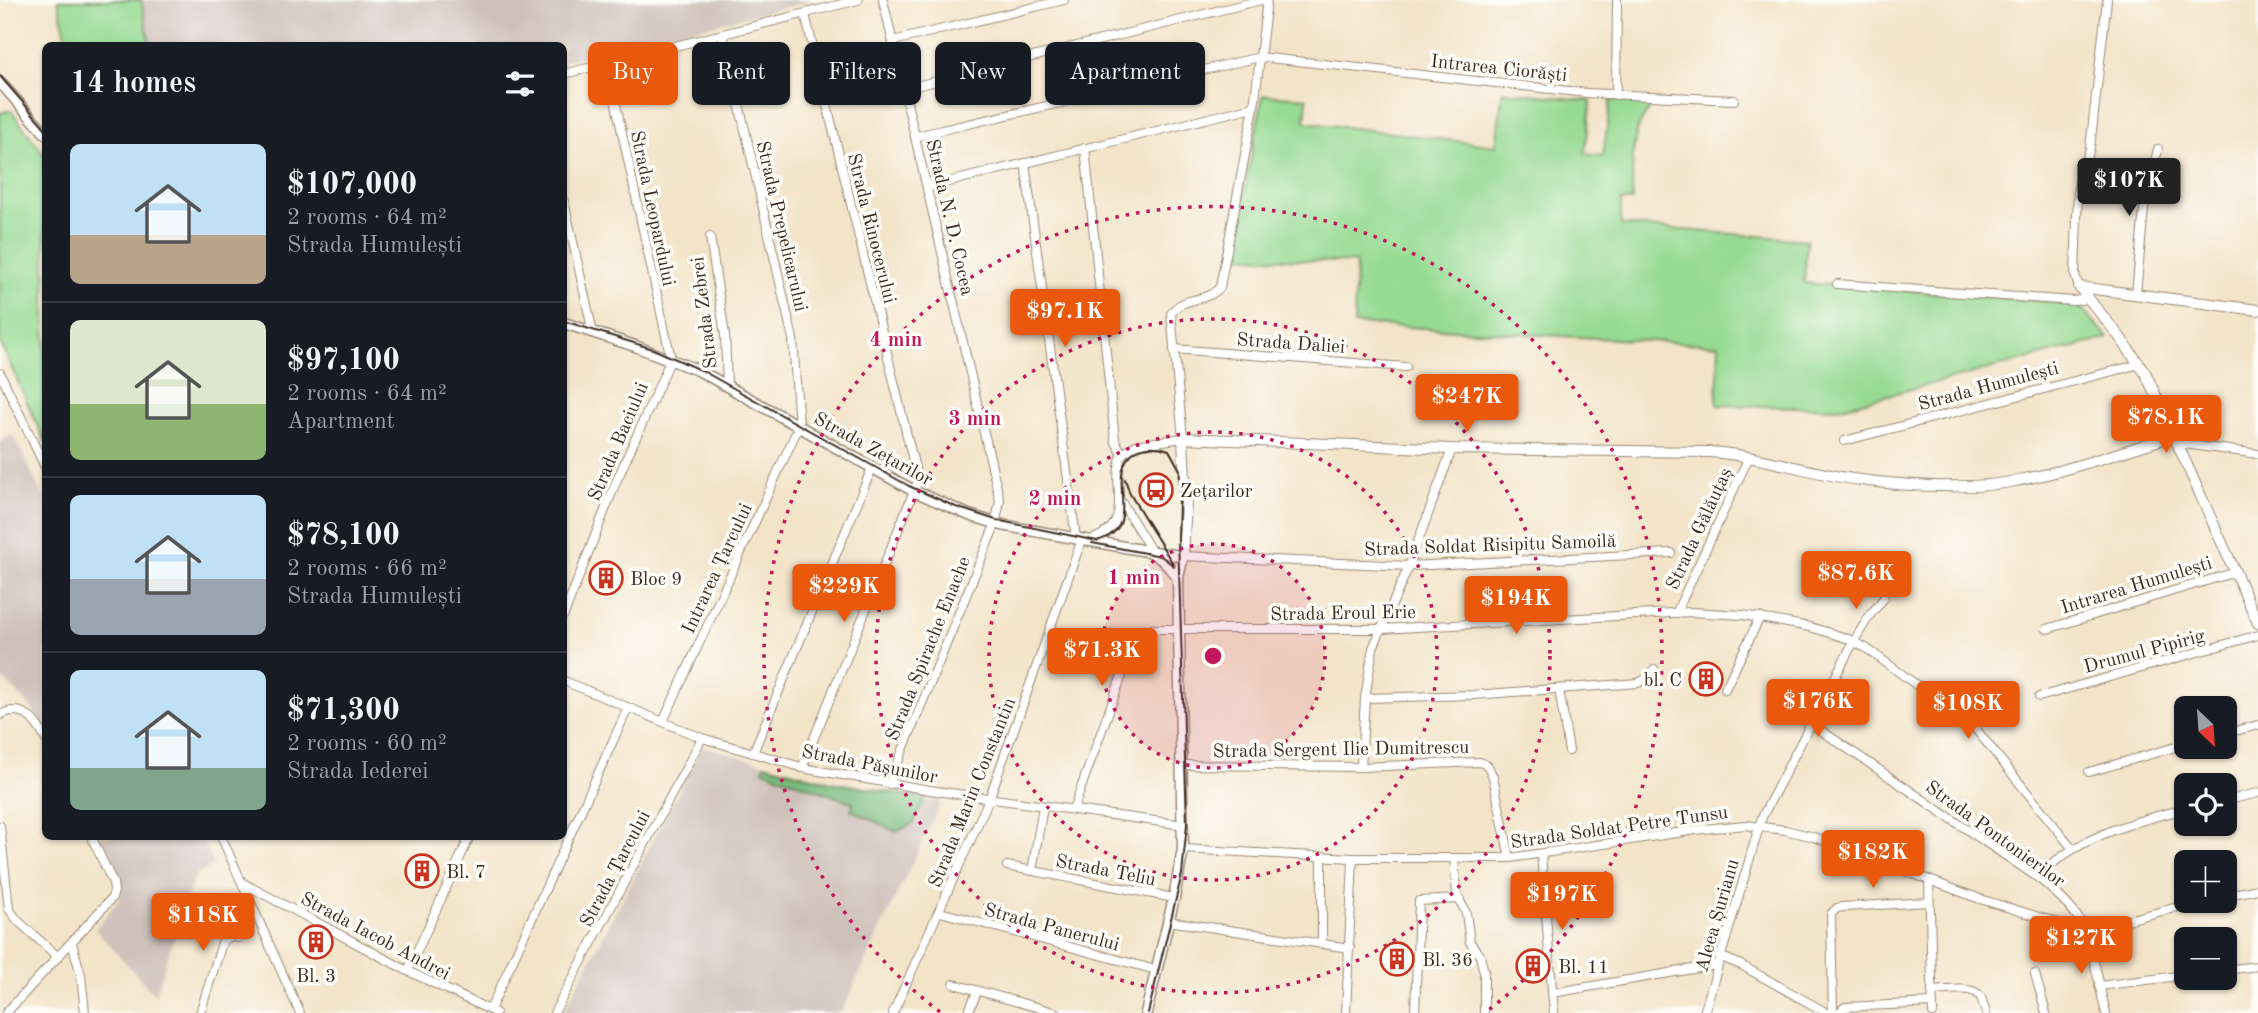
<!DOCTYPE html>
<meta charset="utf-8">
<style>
:root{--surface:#171b24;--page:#20242c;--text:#f1f3f6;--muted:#9ea1a6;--line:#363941;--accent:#ea580c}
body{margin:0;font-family:"Old Standard TT",serif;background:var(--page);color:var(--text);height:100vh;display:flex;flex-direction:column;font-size:26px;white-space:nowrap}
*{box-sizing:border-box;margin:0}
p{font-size:23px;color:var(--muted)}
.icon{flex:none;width:38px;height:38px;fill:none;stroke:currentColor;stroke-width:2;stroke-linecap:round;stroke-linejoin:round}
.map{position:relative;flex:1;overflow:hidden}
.side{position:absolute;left:42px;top:42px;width:525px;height:798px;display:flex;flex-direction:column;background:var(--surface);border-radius:10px;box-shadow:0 2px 5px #0004}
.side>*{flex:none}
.banner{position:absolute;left:588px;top:42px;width:665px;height:63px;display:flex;gap:14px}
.needle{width:46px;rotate:155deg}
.tools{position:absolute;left:2174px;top:696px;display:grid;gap:14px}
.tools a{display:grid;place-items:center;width:63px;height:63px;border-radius:10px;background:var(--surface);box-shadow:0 2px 5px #0004;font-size:35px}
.price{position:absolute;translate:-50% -60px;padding:0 16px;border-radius:7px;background:var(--accent);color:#fff;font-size:23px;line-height:46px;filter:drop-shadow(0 2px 4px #0008)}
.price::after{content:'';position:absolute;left:50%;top:42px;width:21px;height:16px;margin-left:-10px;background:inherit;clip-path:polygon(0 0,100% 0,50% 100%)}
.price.current{background:#222;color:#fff}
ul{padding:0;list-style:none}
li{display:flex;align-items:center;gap:21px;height:175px;padding:0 28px}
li+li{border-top:2px solid var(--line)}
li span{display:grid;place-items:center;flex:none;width:196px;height:140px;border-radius:10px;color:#555}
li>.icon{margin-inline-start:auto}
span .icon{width:84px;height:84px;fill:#fffc;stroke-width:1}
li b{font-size:30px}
h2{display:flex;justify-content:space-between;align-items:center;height:84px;padding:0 28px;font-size:30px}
.pill{padding:0 24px;border-radius:10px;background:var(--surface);box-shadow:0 2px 5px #0004;font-size:24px;line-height:63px}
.pill.current{background:var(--accent);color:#fff}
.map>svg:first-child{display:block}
</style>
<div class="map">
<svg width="2258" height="1013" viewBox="0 0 2258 1013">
<rect width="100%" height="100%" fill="#fdfcf7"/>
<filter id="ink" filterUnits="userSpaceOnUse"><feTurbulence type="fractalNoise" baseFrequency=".0143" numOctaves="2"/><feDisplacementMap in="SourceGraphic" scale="14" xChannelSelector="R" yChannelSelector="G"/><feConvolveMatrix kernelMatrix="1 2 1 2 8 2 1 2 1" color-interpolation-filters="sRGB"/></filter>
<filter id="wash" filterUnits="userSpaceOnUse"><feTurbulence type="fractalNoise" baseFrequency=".00686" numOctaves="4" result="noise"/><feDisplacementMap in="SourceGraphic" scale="28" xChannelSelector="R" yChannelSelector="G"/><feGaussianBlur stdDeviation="1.57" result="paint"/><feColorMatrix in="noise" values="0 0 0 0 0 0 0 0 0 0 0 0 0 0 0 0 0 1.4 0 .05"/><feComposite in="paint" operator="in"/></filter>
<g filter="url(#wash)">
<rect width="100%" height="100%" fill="#f3e4c9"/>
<g fill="#cec1ba">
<polygon points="141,0 815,0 564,61 564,46 150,45"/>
<polygon points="13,435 45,500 45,732 33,710 21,696 3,679 0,682 0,442"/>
<polygon points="702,746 830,781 941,802 841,1013 563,1013"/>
<polygon points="97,837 201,837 214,865 195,875 155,995 95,929 119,900 122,887"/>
</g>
<g fill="#96da93" stroke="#688258" stroke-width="2">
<polygon points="58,0 141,0 150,45 68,45"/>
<path d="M1503 91 1591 101 1585 154 1603 156 1611 100 1649 102V110C1628 132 1633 172 1632 201H1621V225L1807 240 1804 283 2077 304 2109 338 1838 408 1717 405 1719 345 1354 324 1356 263 1232 256 1263 95 1307 98 1305 122 1496 146Z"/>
<polygon points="11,110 45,156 45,442 0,342 0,113"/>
</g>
<polygon fill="#78ba7d" stroke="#5a724e" stroke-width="2" points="765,764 831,782 925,798 914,823 896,832 851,810 853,803 763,770"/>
</g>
<g filter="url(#ink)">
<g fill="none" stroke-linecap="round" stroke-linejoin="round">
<defs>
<g id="minor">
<polyline points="883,0 1000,501 995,525 889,784"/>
<polyline points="893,41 1064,0"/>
<polyline points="564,74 858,0"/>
<polyline points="904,89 1261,0"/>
<polyline points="1616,95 1617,0"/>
<polyline points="916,136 1260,57 1587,93 1734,100"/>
<polyline points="1085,148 1115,440 1122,454"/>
<polyline points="1025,163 1076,538"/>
<polyline points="928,187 1254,107"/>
<polyline points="564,201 593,333"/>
<polyline points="710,237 725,335 727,386"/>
<polyline points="1837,284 2073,301 2088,299"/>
<polyline points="2079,287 2075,275 2078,188 2090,148 2107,0"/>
<polyline points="2136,294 2144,209 2158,149"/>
<polyline points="1174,349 1406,367"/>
<polyline points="0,373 46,469"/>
<polyline points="1844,441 2140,364"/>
<polyline points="2177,443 2258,454"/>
<path d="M1122 454 1136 445 1183 438 1171 314C1180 296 1208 303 1220 287L1254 107 1267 0"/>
<polyline points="1119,498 1152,552"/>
<path d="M1090 540C1138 524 1109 490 1122 454"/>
<polyline points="1183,556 1409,566 1671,553"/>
<polyline points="1676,613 1749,457"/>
<polyline points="564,615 616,482 671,359 607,63"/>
<polyline points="2047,629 2236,572"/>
<polyline points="564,681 702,738 808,769 936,791 1184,825"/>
<polyline points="1559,689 1569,751"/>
<polyline points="1725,689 1760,617"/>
<polyline points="2039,697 2258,635"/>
<polyline points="1365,698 1473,695 1638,683 1644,680 1654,669"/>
<path d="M0 715C22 703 36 720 46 740"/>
<polyline points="663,722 799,426 793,339 723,34"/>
<path d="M1810 723 2037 877C2052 889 2068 903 2079 919 2092 940 2099 987 2106 1013"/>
<polyline points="2224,734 2258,725"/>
<polyline points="753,753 872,468"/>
<polyline points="1183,765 1361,767 1480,762 1488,766 1493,777 1510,858"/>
<polyline points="1361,767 1365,698 1373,648 1409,566 1452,449"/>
<polyline points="802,768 918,481 805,14"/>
<polyline points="2089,772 2186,744"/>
<polyline points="2224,801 2258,793"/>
<polyline points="1073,810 1134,642 1141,631 1146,629 1381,629 1691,612 1743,615 1810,627 1846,638 1866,648 1974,727 2073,849"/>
<polyline points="0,826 9,909 18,921 58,957"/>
<polyline points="221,836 300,1013"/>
<polyline points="1183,849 1353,858 1510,858 1703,829 1746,825 1785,830 1814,837 1980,899 2085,931 2201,901"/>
<polyline points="1541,854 1554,1013"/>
<polyline points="1322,856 1322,944"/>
<polyline points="1454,858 1457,895 1466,913 1470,942 1480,956 1484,972 1484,1013"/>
<polyline points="1007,866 1174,898"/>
<polyline points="1032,871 1043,807"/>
<path d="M2037 877C2076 838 2133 821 2186 809"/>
<polyline points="1929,880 1933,1013"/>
<polyline points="243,883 408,971 496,1013"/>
<polyline points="2224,896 2258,889"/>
<polyline points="940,912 1156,970"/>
<polyline points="1168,921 1350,948"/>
<polyline points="72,943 81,975 85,1013"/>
<polyline points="1719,956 1741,965 1827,1013"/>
<polyline points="2224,970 2258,966"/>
<polyline points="408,971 470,836"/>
<polyline points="2035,974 2046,1013"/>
<polyline points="954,984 1057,1013"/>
<polyline points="2099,986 2186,975"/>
<path d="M1932 991C1945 991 1971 985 1980 996 1983 1000 1984 1008 1986 1013"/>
<polyline points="1552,993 1716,965"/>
<polyline points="490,1010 628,708"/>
<polyline points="6,1013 112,898 114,891 113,883 91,836"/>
<polyline points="200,1013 223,940 233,936 238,938"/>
<polyline points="554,1013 702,738"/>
<polyline points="893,1013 989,799 1082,539"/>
<polyline points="968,1013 977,992"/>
<polyline points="1346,1013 1353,858"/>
<polyline points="1415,1013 1419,901 1460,899"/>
<polyline points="1704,1013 1762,817 1854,641 1870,615 1884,598"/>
<polyline points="1833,1013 1831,914 1837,908 1843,907 1929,902"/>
<polyline points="1838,1013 1845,1007 1933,1003"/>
</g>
<g id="tertiary">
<polyline points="2079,287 2119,336 2146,374 2258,623"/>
<polyline points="2079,287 2258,310"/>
<path d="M1183 556 1186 502 1183 438 1452 449 1709 452C1761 455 1810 474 1861 480 1904 486 1974 490 2015 481 2069 471 2122 451 2174 436"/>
</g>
<g id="secondary">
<polyline points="0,82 46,134"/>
<polyline points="564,323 635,346 700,371 914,491 969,515 1002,525 1152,552 1183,556 1178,578 1183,849 1174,898 1146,1013"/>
<polyline points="1153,553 1165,562 1178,578"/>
</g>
</defs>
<use href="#minor" stroke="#978774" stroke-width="10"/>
<use href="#tertiary" stroke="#978774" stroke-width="12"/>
<use href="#secondary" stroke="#978774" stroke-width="13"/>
<use href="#minor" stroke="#fff" stroke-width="8"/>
<use href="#tertiary" stroke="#fff" stroke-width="10"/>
<use href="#secondary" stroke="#fff" stroke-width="10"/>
<g stroke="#3b2a1e" stroke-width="2">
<polyline points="0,76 46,129"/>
<path d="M564 321 653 349 701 370 909 486 956 507 996 520 1097 541C1107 538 1118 532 1121 521 1127 497 1111 465 1137 450 1148 445 1158 446 1169 450L1180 470 1178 538 1187 824 1182 874 1148 1013"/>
<polyline points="1125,479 1130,494 1173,564"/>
<polyline points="1092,543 1161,556 1174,566"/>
</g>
</g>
</g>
<circle cx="1213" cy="656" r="112" fill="#c2185b" fill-opacity=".12"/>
<g fill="none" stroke="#c2185b" stroke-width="3.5" stroke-dasharray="3.5 7">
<circle cx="1213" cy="656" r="112"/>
<circle cx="1213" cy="656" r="224"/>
<circle cx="1213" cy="656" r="337"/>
<path d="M940 1012A449 449 0 1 1 1486 1012"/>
</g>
<defs>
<symbol id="bus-ring" viewBox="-11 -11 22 22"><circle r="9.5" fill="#fdfcf7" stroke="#c8321e" stroke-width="1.5"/><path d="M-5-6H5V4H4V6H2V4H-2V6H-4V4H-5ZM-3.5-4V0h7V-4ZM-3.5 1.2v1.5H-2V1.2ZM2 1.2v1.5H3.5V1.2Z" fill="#c8321e"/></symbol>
<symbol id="building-ring" viewBox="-11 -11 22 22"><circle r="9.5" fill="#fdfcf7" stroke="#c8321e" stroke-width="1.5"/><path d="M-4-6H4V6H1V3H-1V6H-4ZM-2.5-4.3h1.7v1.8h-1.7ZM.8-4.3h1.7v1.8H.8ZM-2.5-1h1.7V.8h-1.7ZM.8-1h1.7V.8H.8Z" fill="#c8321e"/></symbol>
</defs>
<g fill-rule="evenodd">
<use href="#bus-ring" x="1137" y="471" width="38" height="38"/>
<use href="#building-ring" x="587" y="559" width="38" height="38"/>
<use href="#building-ring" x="1687" y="660" width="38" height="38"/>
<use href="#building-ring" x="403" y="852" width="38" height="38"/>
<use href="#building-ring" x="297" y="923" width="38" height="38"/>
<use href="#building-ring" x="1378" y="940" width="38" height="38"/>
<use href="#building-ring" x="1514" y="947" width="38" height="38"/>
</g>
<g text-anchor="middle" stroke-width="7" stroke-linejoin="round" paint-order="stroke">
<g font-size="19" fill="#3b2a1e" stroke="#fdfcf7">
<text transform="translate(1499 67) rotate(6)" y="7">Intrarea Ciorăști</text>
<text transform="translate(654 208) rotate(78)" y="7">Strada Leopardului</text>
<text transform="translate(951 217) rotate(77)" y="7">Strada N. D. Cocea</text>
<text transform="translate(783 226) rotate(77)" y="7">Strada Prepelicarului</text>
<text transform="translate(873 228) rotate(76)" y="7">Strada Rinocerului</text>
<text transform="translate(703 313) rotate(-97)" y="7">Strada Zebrei</text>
<text transform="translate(1291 342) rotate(4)" y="7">Strada Daliei</text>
<text transform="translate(1988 385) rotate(-15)" y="7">Strada Humulești</text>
<text transform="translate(617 441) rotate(-67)" y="7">Strada Baciului</text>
<text transform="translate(874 448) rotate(29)" y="7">Strada Zețarilor</text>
<text transform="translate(1698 528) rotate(-65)" y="7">Strada Gălăuțaș</text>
<text transform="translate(1490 544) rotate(-2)" y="7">Strada Soldat Risipitu Samoilă</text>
<text transform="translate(716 568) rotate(-65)" y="7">Intrarea Țarcului</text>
<text transform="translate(2136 584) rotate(-17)" y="7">Intrarea Humulești</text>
<text transform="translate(1343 612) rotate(-1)" y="7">Strada Eroul Erie</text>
<text transform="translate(927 648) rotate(-68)" y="7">Strada Spirache Enache</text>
<text transform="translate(2144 650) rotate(-15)" y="7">Drumul Pipirig</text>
<text transform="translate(1341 748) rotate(-1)" y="7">Strada Sergent Ilie Dumitrescu</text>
<text transform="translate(870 763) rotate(11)" y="7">Strada Pășunilor</text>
<text transform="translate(971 792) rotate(-68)" y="7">Strada Marin Constantin</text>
<text transform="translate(1619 826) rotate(-8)" y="7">Strada Soldat Petre Tunsu</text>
<text transform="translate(1996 833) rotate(36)" y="7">Strada Pontonierilor</text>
<text transform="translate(614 868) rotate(-62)" y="7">Strada Țarcului</text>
<text transform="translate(1106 869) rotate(11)" y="7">Strada Teliu</text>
<text transform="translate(1716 915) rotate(-74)" y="7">Aleea Șurianu</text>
<text transform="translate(1052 926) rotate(15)" y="7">Strada Panerului</text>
<text transform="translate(376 935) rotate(28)" y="7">Strada Iacob Andrei</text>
</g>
<g font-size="19" fill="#3b2a1e" stroke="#fdfcf7" text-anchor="start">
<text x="1180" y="497">Zețarilor</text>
<text x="630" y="585">Bloc 9</text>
<text x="1682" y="686" text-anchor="end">bl. C</text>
<text x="446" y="878">Bl. 7</text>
<text x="1422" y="966">Bl. 36</text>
<text x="1558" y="973">Bl. 11</text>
<text x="316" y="982" text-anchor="middle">Bl. 3</text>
</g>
</g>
<circle cx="1213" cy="656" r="10" fill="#c2185b" stroke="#fdfcf7" stroke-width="3.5"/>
<g font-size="21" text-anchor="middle" font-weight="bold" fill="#c2185b" stroke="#fdfcf7" stroke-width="7" stroke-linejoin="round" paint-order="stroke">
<text x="896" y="346">4 min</text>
<text x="975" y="425">3 min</text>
<text x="1055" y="505">2 min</text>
<text x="1134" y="584">1 min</text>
</g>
</svg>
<div class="tools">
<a><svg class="needle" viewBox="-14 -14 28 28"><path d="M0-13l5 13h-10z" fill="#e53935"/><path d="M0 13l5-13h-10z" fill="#9ea1a6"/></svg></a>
<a><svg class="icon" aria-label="locate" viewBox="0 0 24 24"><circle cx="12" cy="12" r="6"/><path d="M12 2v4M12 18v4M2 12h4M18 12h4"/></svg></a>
<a>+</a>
<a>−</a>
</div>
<b class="price current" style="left:2129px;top:218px">$107K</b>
<b class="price" style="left:1065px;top:349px">$97.1K</b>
<b class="price" style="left:1467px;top:434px">$247K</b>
<b class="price" style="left:2166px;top:455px">$78.1K</b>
<b class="price" style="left:1856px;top:611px">$87.6K</b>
<b class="price" style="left:844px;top:624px">$229K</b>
<b class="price" style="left:1516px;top:636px">$194K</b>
<b class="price" style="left:1102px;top:688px">$71.3K</b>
<b class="price" style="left:1818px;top:739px">$176K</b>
<b class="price" style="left:1968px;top:741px">$108K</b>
<b class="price" style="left:1873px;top:890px">$182K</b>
<b class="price" style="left:1562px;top:932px">$197K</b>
<b class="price" style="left:203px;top:953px">$118K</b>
<b class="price" style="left:2081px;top:976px">$127K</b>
<div class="banner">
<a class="pill current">Buy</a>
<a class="pill">Rent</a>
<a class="pill">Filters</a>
<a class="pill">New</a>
<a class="pill">Apartment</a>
</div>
<section class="side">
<h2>14 homes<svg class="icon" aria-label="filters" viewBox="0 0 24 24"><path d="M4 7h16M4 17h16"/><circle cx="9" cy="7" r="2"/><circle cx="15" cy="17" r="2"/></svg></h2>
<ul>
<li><span style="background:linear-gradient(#bfe0f5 65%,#b9a48a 0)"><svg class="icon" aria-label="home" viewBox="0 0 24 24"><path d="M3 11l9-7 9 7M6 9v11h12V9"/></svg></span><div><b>$107,000</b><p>2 rooms · 64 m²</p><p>Strada Humulești</p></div></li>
<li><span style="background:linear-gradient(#dfe7d0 60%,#8fb573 0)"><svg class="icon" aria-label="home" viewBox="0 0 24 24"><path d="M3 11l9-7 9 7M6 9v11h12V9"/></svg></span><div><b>$97,100</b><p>2 rooms · 64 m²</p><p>Apartment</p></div></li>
<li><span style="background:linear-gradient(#bfe0f5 60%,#9aa5b1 0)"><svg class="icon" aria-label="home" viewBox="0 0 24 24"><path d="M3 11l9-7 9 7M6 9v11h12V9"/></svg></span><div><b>$78,100</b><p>2 rooms · 66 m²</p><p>Strada Humulești</p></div></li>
<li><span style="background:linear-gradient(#bfe0f5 70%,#7fa58c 0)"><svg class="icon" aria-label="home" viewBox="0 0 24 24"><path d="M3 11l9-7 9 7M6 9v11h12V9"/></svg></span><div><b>$71,300</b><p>2 rooms · 60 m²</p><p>Strada Iederei</p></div></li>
</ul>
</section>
</div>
